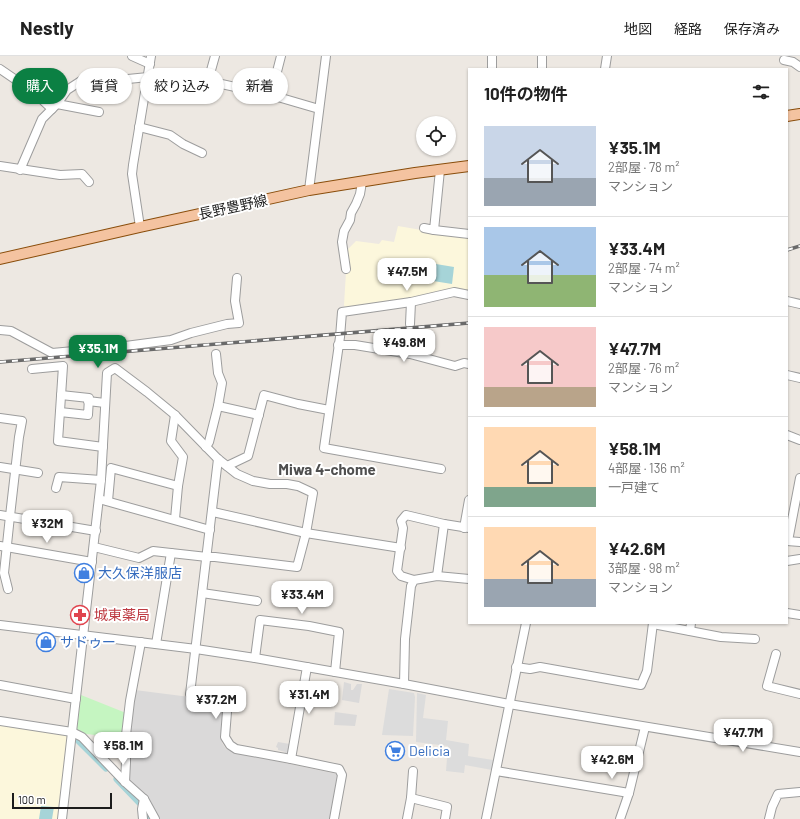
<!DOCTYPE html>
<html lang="ja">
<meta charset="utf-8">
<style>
:root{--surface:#fff;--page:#f6f6f6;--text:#222;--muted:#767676;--line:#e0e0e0;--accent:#0b8043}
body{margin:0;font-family:Barlow,"Noto Sans JP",sans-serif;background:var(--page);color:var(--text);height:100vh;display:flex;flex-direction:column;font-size:15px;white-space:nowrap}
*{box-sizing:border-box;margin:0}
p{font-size:13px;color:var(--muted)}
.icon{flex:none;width:22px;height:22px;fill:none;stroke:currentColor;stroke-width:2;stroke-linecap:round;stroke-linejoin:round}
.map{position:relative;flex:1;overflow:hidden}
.panel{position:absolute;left:468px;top:12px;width:320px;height:556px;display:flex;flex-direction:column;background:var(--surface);border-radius:0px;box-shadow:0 1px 3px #0004}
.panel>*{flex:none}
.hud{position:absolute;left:12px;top:12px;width:380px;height:36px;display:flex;gap:8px}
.buttons{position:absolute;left:416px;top:60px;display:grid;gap:8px}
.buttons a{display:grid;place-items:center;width:40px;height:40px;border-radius:50%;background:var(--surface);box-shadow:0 1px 3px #0004;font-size:20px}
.scale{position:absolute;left:12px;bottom:10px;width:100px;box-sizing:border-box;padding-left:4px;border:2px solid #1c1c1c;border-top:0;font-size:11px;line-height:14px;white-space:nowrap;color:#1c1c1c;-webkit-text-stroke:3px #fff;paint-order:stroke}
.price{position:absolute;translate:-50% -34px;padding:0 9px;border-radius:8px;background:#fff;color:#222;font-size:13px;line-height:26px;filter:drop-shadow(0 1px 2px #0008)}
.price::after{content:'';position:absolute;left:50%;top:24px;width:12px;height:9px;margin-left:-6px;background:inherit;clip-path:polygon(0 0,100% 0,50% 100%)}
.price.active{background:var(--accent);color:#fff}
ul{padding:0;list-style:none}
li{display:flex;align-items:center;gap:12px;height:100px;padding:0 16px}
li+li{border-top:1px solid var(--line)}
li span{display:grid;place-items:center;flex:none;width:112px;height:80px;border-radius:0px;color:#555}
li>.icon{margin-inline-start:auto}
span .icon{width:48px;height:48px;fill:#fffc;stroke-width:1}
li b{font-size:17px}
h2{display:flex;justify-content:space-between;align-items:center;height:48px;padding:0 16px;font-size:17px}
.tag{padding:0 14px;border-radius:18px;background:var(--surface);box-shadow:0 1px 3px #0004;font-size:14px;line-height:36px}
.tag.active{background:var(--accent);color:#fff}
header{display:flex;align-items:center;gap:24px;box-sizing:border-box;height:56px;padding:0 20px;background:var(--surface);border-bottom:1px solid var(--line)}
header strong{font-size:19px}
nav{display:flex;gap:22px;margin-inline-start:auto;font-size:14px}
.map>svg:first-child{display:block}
</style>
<header>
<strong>Nestly</strong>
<nav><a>地図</a><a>経路</a><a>保存済み</a></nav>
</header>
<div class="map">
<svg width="800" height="763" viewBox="0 0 800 763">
<rect width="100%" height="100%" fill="#ede8e2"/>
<g fill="#dad9d9">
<polygon points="344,626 351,628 351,634 353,634 357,628 362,628 359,647 342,644"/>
<polygon points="135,634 221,645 223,647 221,681 222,687 226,693 233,696 337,718 338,721 330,763 160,763 148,742 129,727 127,685"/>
<polygon points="335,656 357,659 355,670 334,669"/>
<polygon points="278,686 290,688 288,698 284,698 285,696 278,694 278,692 276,691"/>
</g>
<g fill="#fcf7dc">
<polygon points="398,170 433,176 469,181 469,237 345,252 344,249 346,216 347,194 356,185 379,188 382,184 394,186"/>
<polygon points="0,667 65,678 68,682 59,763 0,763"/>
</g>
<polygon fill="#c5f5c1" points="81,639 126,657 123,682 86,678 77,673"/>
<g fill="#dcdcdc">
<polygon points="389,633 414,637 415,641 413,680 382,679"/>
<polygon points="417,637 426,639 423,662 448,665 446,684 469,688 468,700 493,704 492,714 465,709 464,717 446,715 448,690 416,686"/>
</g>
<g fill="#a6d4d8">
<polygon points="430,207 454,211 452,228 427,224"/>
<polygon points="41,750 54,751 52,763 39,763"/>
</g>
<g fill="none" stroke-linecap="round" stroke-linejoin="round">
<g stroke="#a6d4d8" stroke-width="7">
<polyline points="76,682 106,712"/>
<polyline points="117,723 141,748 150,763"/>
</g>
<defs>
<g id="minor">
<polyline points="132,0 150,8"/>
<polyline points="215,0 208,25 271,39 319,53"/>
<polyline points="784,4 793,6 800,11"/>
<polyline points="0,13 35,37 52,53"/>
<polyline points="492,13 492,0"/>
<polyline points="542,13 542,0"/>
<polyline points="605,13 607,0"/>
<polyline points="271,39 281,0"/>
<polyline points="57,48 99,56"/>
<polyline points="139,71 170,79 183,88 202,97"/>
<polyline points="0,110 60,119 82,118 89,126"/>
<polyline points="20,114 42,63 57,48 67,34 87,21 100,18 118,24 148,21"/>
<polyline points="309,134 326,0"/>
<polyline points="140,171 132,118 133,109 151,0"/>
<polyline points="424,172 434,174 440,114"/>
<polyline points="434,174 469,178"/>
<polyline points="346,213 342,186 344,175 350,164 351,157 356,148 360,138 362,126"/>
<polyline points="787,245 800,248"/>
<polyline points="410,268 411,246"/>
<polyline points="0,274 11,275 52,297 118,291 171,284 191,277 227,268 239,267 235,245 237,222"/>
<polyline points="338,289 355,289 410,298 455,310 464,307 469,308"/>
<polyline points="32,313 63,310 58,385 103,391"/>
<polyline points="787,319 800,322"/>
<polyline points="88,345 105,347"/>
<polyline points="218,350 259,359"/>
<polyline points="60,356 88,359 89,342 61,339"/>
<polyline points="175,359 171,385 183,401 178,430 175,463"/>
<polyline points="0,362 22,365 19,381 10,460 4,517 8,533"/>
<polyline points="787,379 800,384"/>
<polyline points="206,391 209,386 218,350 222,327 218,317 216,298"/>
<polyline points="218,403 190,638 228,643 225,681 230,689 236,693 291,703 339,713 342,719 334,763"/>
<polyline points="227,410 248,400 264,339 298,348 329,354"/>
<polyline points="0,411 38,417"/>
<polyline points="441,413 324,392 340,281 342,256 411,246 454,236 469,239"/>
<polyline points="56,432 59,421 101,424"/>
<polyline points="99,443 210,474"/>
<polyline points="108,445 111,412 178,430"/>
<polyline points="213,456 306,477 401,492"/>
<polyline points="0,459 96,475"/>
<polyline points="464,472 469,444"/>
<polyline points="787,485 800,486"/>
<polyline points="788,485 800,422"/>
<polyline points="0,490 92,506"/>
<polyline points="787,505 800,503"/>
<polyline points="437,520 444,468"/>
<polyline points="414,524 401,520 397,515 403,472 401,465 406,459 444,468 469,472"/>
<polyline points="202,537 257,545"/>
<polyline points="787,557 800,559"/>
<polyline points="653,568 721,581 755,583"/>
<polyline points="0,569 196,593 255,602 404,628 509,648 800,696"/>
<polyline points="690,575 691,567"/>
<polyline points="156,588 171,497"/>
<polyline points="776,598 767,630 800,638"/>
<polyline points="255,602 260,564 309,570 339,576 335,616"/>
<polyline points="516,611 530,613 540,611 641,629 647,615 653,567"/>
<polyline points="404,628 405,583 411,530 414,524 437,520 469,523"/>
<polyline points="0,629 76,643"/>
<polyline points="0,665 72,676 82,681 125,726 144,743 155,763"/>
<polyline points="291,703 307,611"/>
<polyline points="496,715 629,737"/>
<polyline points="125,726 126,706 126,679 130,645 141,586"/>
<polyline points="411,742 447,751 445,763"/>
<polyline points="62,763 101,424 107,317 115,312 147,336 175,359 218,403 237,418 253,425 270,428 287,428 298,430 313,437 306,477 297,511 215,501 207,501 153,495 139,502 94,491"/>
<polyline points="143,763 142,753 144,743"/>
<polyline points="407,763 411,742 413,715"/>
<polyline points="486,763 526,567"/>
<polyline points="620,763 629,737 645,671"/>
<polyline points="769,763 772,751 778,738 800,736"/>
</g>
<g id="major">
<polyline points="787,60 800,58"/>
<polyline points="0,203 140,171 309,134 415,117 469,110"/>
</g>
</defs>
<use href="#minor" stroke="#9d9d9d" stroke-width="10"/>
<use href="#major" stroke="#894d0b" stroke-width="12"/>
<use href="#minor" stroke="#fff" stroke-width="8"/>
<use href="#major" stroke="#f4c3a0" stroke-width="10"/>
<defs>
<g id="rail">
<polyline points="787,194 800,190"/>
<polyline points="0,306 469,267"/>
</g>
</defs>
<use href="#rail" stroke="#6a6a6a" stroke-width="3.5"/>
<use href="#rail" stroke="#fff" stroke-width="2" stroke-dasharray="6" stroke-linecap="butt"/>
</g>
<defs>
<symbol id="shop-ring" viewBox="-11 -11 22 22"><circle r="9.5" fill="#fff" stroke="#3f7fe0" stroke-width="1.5"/><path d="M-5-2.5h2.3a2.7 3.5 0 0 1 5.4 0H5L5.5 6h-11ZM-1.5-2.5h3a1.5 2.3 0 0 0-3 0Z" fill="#3f7fe0"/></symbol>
<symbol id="pharmacy-ring" viewBox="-11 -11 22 22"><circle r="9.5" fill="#fff" stroke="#e0444e" stroke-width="1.5"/><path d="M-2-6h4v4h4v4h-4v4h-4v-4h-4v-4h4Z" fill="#e0444e"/></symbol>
<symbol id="supermarket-ring" viewBox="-11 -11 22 22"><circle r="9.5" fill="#fff" stroke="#3f7fe0" stroke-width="1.5"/><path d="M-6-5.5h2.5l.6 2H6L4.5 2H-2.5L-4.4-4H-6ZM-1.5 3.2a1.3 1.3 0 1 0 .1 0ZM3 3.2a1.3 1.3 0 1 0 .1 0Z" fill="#3f7fe0"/></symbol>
</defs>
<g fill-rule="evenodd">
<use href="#shop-ring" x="73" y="506" width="22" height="22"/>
<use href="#pharmacy-ring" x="69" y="548" width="22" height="22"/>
<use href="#shop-ring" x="35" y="575" width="22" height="22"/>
<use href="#supermarket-ring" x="384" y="684" width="22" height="22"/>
</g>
<g text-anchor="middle" stroke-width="4" stroke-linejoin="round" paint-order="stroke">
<g font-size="14" fill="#1c1c1c" stroke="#fff">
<text transform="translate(233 151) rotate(-12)" y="5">長野豊野線</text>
</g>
<g font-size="14" fill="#366cbe" stroke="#fff" text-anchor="start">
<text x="98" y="522">大久保洋服店</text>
<text x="60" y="591">サドゥー</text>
<text x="409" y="700">Delicia</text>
</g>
<g font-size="14" fill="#be3a42" stroke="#fff" text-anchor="start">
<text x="94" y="564">城東薬局</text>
</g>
<g font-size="15" font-weight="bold" fill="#4f4f4f" stroke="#fff">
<text x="327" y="419">Miwa 4-chome</text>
</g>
</g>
</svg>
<div class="buttons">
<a><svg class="icon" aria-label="locate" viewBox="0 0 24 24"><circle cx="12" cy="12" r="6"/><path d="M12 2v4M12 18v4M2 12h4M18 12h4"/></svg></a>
</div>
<div class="scale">100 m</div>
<b class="price" style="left:407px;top:236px">¥47.5M</b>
<b class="price" style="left:404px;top:307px">¥49.8M</b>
<b class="price active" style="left:98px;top:313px">¥35.1M</b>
<b class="price" style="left:47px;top:488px">¥32M</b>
<b class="price" style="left:302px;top:559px">¥33.4M</b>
<b class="price" style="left:309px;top:659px">¥31.4M</b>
<b class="price" style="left:216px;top:664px">¥37.2M</b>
<b class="price" style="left:743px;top:697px">¥47.7M</b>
<b class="price" style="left:123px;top:710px">¥58.1M</b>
<b class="price" style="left:612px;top:724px">¥42.6M</b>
<div class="hud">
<a class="tag active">購入</a>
<a class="tag">賃貸</a>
<a class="tag">絞り込み</a>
<a class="tag">新着</a>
</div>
<section class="panel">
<h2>10件の物件<svg class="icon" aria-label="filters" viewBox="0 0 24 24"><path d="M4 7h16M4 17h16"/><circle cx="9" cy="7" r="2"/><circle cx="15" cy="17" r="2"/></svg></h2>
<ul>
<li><span style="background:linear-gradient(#c9d6e8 65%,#9aa5b1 0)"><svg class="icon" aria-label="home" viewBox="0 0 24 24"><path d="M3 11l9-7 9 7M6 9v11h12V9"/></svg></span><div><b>¥35.1M</b><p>2部屋 · 78 m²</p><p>マンション</p></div></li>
<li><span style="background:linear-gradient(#a9c7e8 60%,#8fb573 0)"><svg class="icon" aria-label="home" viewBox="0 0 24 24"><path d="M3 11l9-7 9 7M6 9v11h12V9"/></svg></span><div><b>¥33.4M</b><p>2部屋 · 74 m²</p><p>マンション</p></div></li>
<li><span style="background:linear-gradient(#f6c9c9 75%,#b9a48a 0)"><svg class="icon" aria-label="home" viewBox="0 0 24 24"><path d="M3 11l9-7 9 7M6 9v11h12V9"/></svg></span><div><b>¥47.7M</b><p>2部屋 · 76 m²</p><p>マンション</p></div></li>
<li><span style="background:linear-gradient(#ffd9b3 75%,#7fa58c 0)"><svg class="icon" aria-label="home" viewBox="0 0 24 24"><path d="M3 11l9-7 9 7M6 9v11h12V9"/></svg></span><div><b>¥58.1M</b><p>4部屋 · 136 m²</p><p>一戸建て</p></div></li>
<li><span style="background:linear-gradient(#ffd9b3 65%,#9aa5b1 0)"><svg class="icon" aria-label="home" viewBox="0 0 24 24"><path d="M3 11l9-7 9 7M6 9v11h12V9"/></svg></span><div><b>¥42.6M</b><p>3部屋 · 98 m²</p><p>マンション</p></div></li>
</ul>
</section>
</div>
